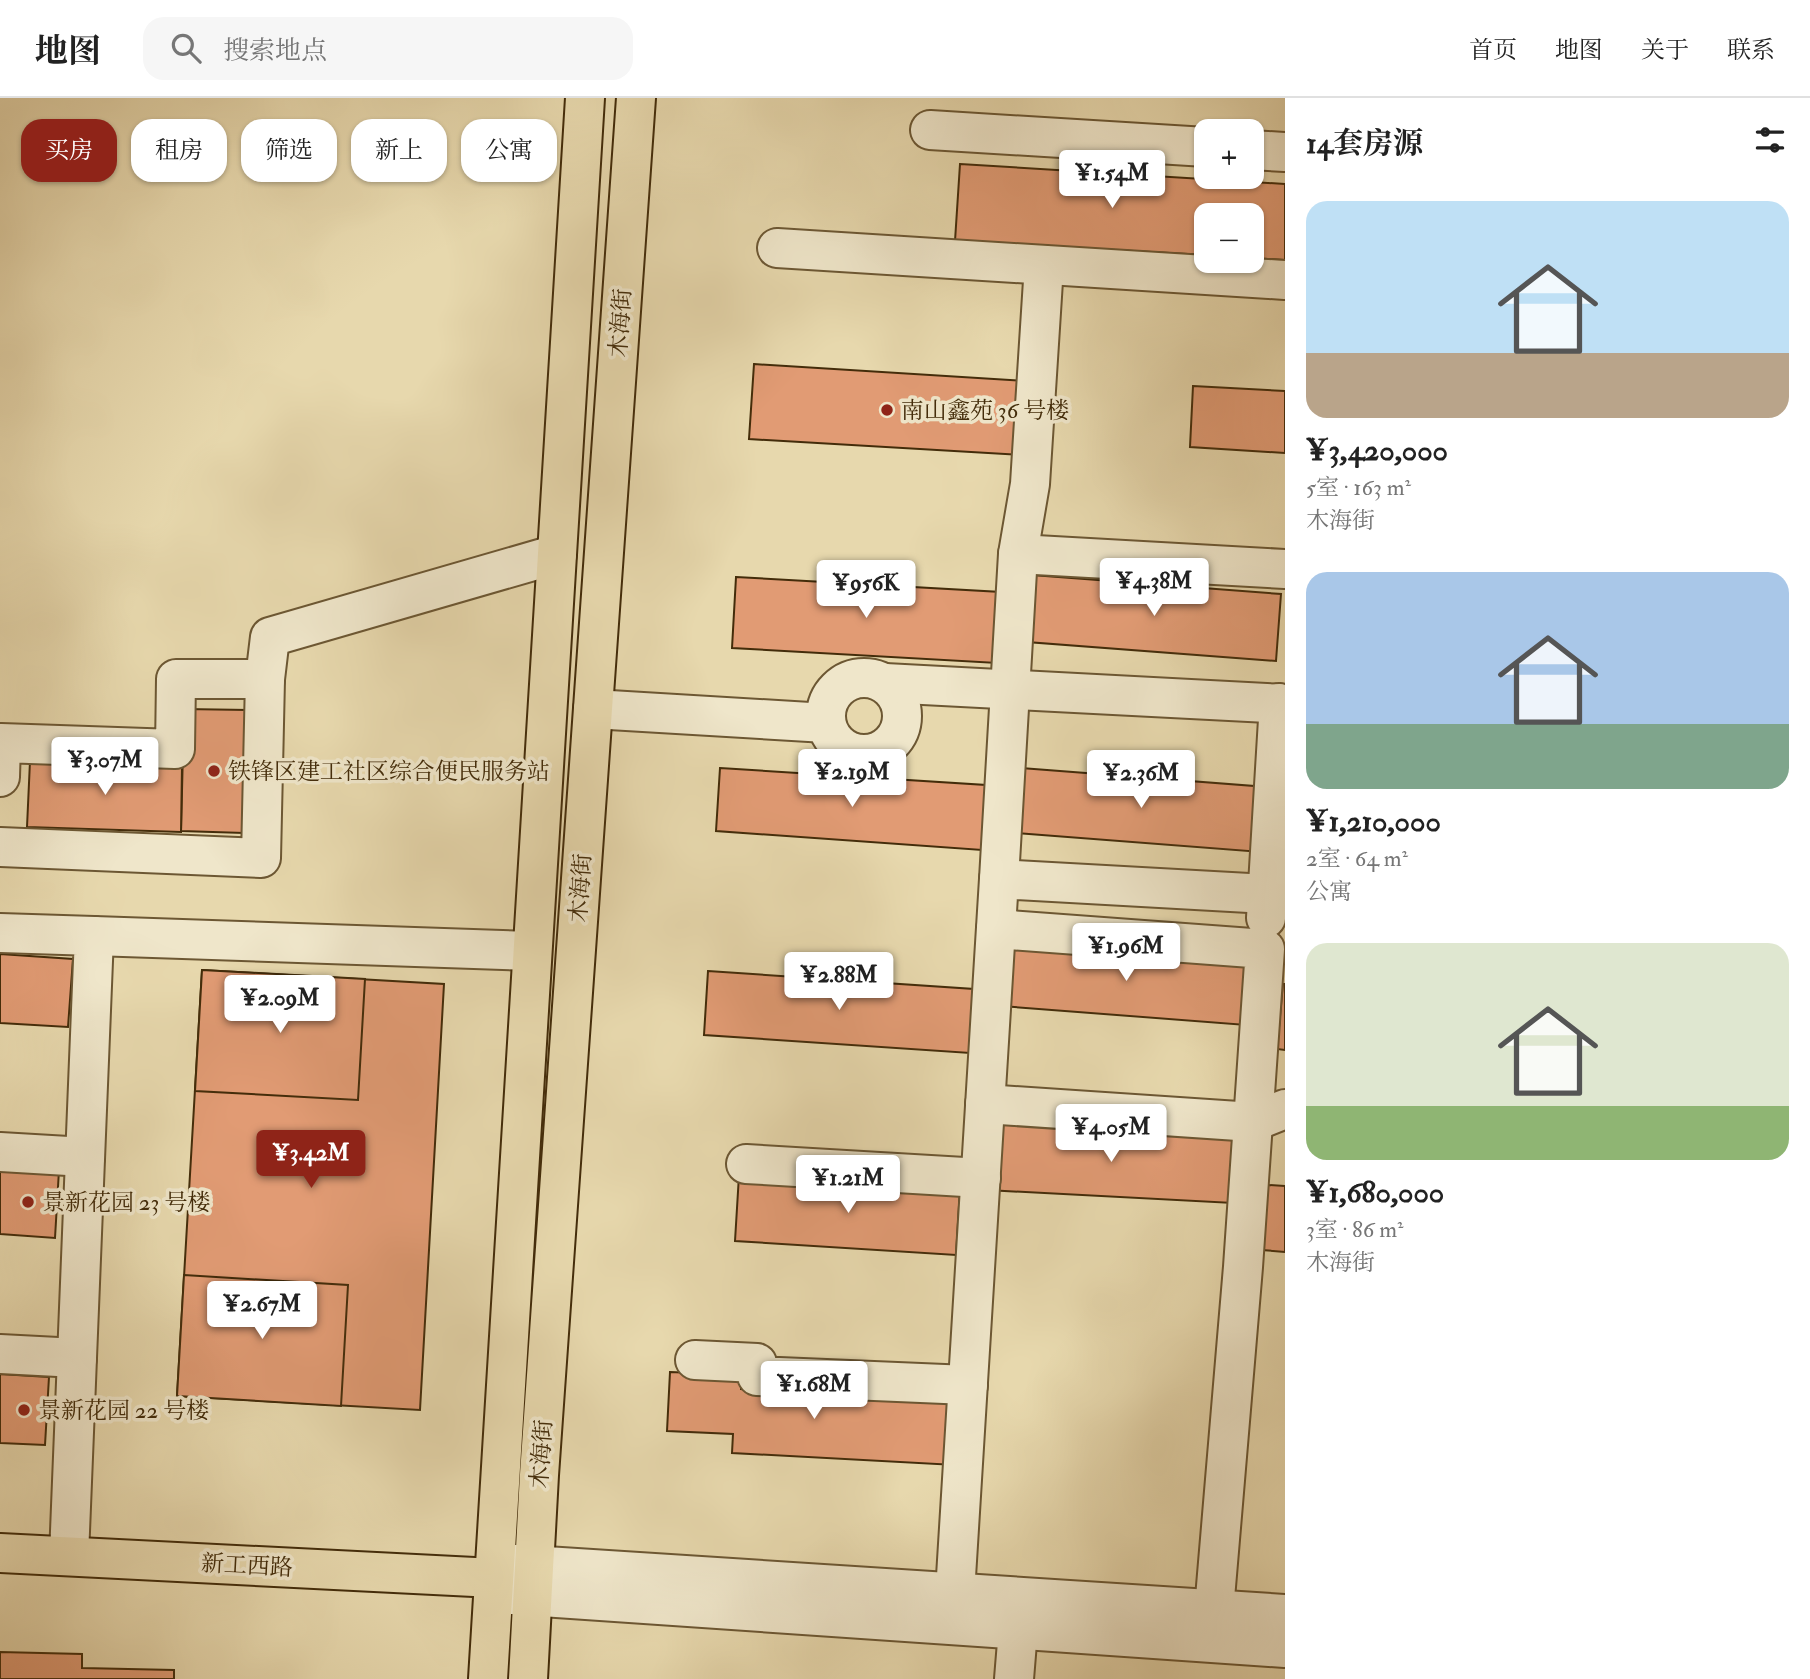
<!DOCTYPE html>
<html lang="zh">
<meta charset="utf-8">
<style>
:root{--surface:#fff;--page:#f6f6f6;--text:#222;--muted:#767676;--line:#e0e0e0;--accent:#8f2418}
body{margin:0;font-family:"IM FELL Double Pica","Noto Serif SC",serif;background:var(--page);color:var(--text);height:100vh;display:flex;flex-direction:column;font-size:26px;white-space:nowrap}
*{box-sizing:border-box;margin:0}
p{font-size:23px;color:var(--muted)}
.icon{flex:none;width:38px;height:38px;fill:none;stroke:currentColor;stroke-width:2;stroke-linecap:round;stroke-linejoin:round}
.map{position:relative;flex:1;overflow:hidden}
.side{display:flex;flex-direction:column;background:var(--surface);width:525px}
.side>*{flex:none}
.hud{position:absolute;left:21px;top:21px;width:665px;height:63px;display:flex;gap:14px}
.fabs{position:absolute;left:1194px;top:21px;display:grid;gap:14px}
.fabs a{display:grid;place-items:center;width:70px;height:70px;border-radius:14px;background:var(--surface);box-shadow:0 2px 5px #0004;font-size:35px}
.price{position:absolute;translate:-50% -60px;padding:0 16px;border-radius:7px;background:#fff;color:#222;font-size:23px;line-height:46px;filter:drop-shadow(0 2px 4px #0008)}
.price::after{content:'';position:absolute;left:50%;top:42px;width:21px;height:16px;margin-left:-10px;background:inherit;clip-path:polygon(0 0,100% 0,50% 100%)}
.price.selected{background:var(--accent);color:#fff}
ul{padding:0;list-style:none}
li{display:grid;align-content:center;gap:14px;height:371px;padding:0 21px}
li span{display:grid;place-items:center;height:217px;border-radius:21px;color:#555}
li>.icon{margin-inline-start:auto}
span .icon{width:126px;height:126px;fill:#fffc;stroke-width:1}
li b{font-size:30px}
h2{display:flex;justify-content:space-between;align-items:center;height:84px;padding:0 21px;font-size:30px}
.chip{padding:0 24px;border-radius:21px;background:var(--surface);box-shadow:0 2px 5px #0004;font-size:24px;line-height:63px}
.chip.selected{background:var(--accent);color:#fff}
header{display:flex;align-items:center;gap:42px;box-sizing:border-box;height:98px;padding:0 35px;background:var(--surface);border-bottom:2px solid var(--line)}
header strong{font-size:33px}
nav{display:flex;gap:38px;margin-inline-start:auto;font-size:24px}
.search{width:490px;height:63px;background:var(--page);display:flex;align-items:center;gap:18px;box-sizing:border-box;padding:0 24px;border-radius:21px;color:var(--muted);font-size:26px}
main{display:flex;flex:1;min-height:0}
.map>svg:first-child{display:block}
</style>
<header>
<strong>地图</strong>
<div class="search"><svg class="icon" aria-label="search" viewBox="0 0 24 24"><circle cx="10" cy="10" r="6"/><path d="M15 15l6 6"/></svg>搜索地点</div>
<nav><a>首页</a><a>地图</a><a>关于</a><a>联系</a></nav>
</header>
<main>
<div class="map">
<svg width="1285" height="1581" viewBox="0 0 1285 1581">
<rect width="100%" height="100%" fill="#e7d8ad"/>
<filter id="stains"><feTurbulence type="fractalNoise" baseFrequency=".00286" numOctaves="4"/><feColorMatrix values="0 0 0 0 .2 0 0 0 0 .09 0 0 0 0 .02 0 0 0 .5 -.17"/></filter>
<radialGradient id="worn" r=".72"><stop offset=".6" stop-color="#630" stop-opacity="0"/><stop offset="1" stop-color="#630" stop-opacity=".3"/></radialGradient>
<g fill="#e19b74" stroke="#432c0a" stroke-width="2">
<polygon points="960,66 1285,86 1285,162 1251,160 1251,117 1206,117 1206,157 955,143"/>
<polygon points="754,266 1025,283 1021,357 749,341"/>
<polygon points="1193,288 1285,293 1285,355 1190,349"/>
<polygon points="1032,477 1281,496 1276,563 1027,544"/>
<polygon points="736,479 1001,494 997,565 732,550"/>
<polygon points="184,611 248,612 244,735 181,733"/>
<polygon points="30,663 182,668 181,734 27,729"/>
<polygon points="720,670 986,687 982,752 716,733"/>
<polygon points="1021,670 1267,689 1261,754 1016,735"/>
<polygon points="1006,844 1251,863 1246,927 1001,908"/>
<polygon points="0,856 73,861 68,929 0,925"/>
<polygon points="202,872 444,886 420,1312 177,1298"/>
<polygon points="202,872 365,881 358,1002 195,993"/>
<polygon points="708,873 974,891 970,955 704,937"/>
<polygon points="1283,886 1285,886 1285,952 1277,951"/>
<polygon points="991,1026 1236,1040 1233,1105 987,1092"/>
<polygon points="0,1068 59,1072 55,1140 0,1136"/>
<polygon points="739,1077 960,1091 956,1157 735,1143"/>
<polygon points="1268,1087 1285,1088 1285,1154 1262,1152"/>
<polygon points="184,1177 348,1187 341,1308 177,1298"/>
<polygon points="670,1274 741,1277 741,1291 958,1302 955,1367 732,1355 733,1336 667,1333"/>
<polygon points="0,1276 49,1279 45,1347 0,1345"/>
<polygon points="0,1554 82,1556 82,1570 174,1572 174,1581 0,1581"/>
</g>
<g fill="none" stroke-linecap="round" stroke-linejoin="round">
<defs>
<g id="minor">
<polyline points="930,32 1206,49"/>
<polyline points="1251,52 1285,54"/>
<polyline points="777,150 1285,182"/>
<polyline points="1018,456 1285,471"/>
<circle cx="864" cy="618" r="38"/>
<polyline points="885,585 1285,606"/>
<polyline points="593,611 826,625"/>
<polyline points="0,679 1,645 175,651 176,581 265,581 270,539 557,456"/>
<polyline points="0,749 261,760 265,581"/>
<polyline points="999,781 1018,456 1030,386 1044,167"/>
<polyline points="1266,820 1279,605"/>
<polyline points="996,831 1265,851 1243,1169 1214,1512"/>
<polyline points="0,835 94,838 69,1458"/>
<polyline points="94,838 532,853"/>
<polyline points="985,1006 1253,1024 1285,1011"/>
<polyline points="0,1054 85,1059"/>
<polyline points="746,1066 981,1080"/>
<polyline points="0,1256 77,1260"/>
<polyline points="695,1262 757,1265 757,1278 968,1287"/>
<polyline points="501,1465 1285,1516"/>
<polyline points="955,1495 999,781 1267,796"/>
<polyline points="498,1496 1285,1550"/>
<polyline points="1014,1581 1018,1532"/>
</g>
<g id="major">
<polyline points="0,1455 494,1480"/>
<polyline points="488,1581 585,0"/>
<polyline points="528,1581 539,1377 636,0"/>
</g>
</defs>
<use href="#minor" stroke="#6c5733" stroke-width="42"/>
<use href="#major" stroke="#432c0a" stroke-width="42"/>
<use href="#minor" stroke="#efe6ca" stroke-width="38"/>
<use href="#major" stroke="#e7d8ad" stroke-width="38"/>
</g>
<g fill="#8f2418" stroke="#efe6ca" stroke-width="2.5">
<circle cx="887" cy="312" r="7"/>
<circle cx="214" cy="673" r="7"/>
<circle cx="28" cy="1104" r="7"/>
<circle cx="24" cy="1312" r="7"/>
</g>
<g text-anchor="middle" stroke-width="7" stroke-linejoin="round" paint-order="stroke">
<g font-size="23" fill="#432c0a" stroke="#efe6ca">
<text transform="translate(620 225) rotate(-86)" y="8">木海街</text>
<text transform="translate(580 790) rotate(-86)" y="8">木海街</text>
<text transform="translate(541 1356) rotate(-86)" y="8">木海街</text>
<text transform="translate(247 1467) rotate(3)" y="8">新工西路</text>
</g>
<g font-size="23" fill="#432c0a" stroke="#efe6ca" text-anchor="start">
<text x="901" y="320">南山鑫苑 36 号楼</text>
<text x="228" y="681">铁锋区建工社区综合便民服务站</text>
<text x="42" y="1112">景新花园 23 号楼</text>
<text x="38" y="1320">景新花园 22 号楼</text>
</g>
</g>
<rect width="100%" height="100%" filter="url(#stains)"/>
<rect width="100%" height="100%" fill="url(#worn)"/>
</svg>
<div class="fabs">
<a>+</a>
<a>−</a>
</div>
<b class="price" style="left:1112px;top:112px">¥1.54M</b>
<b class="price" style="left:1154px;top:520px">¥4.38M</b>
<b class="price" style="left:866px;top:522px">¥956K</b>
<b class="price" style="left:105px;top:699px">¥3.07M</b>
<b class="price" style="left:852px;top:711px">¥2.19M</b>
<b class="price" style="left:1141px;top:712px">¥2.36M</b>
<b class="price" style="left:1126px;top:885px">¥1.96M</b>
<b class="price" style="left:839px;top:914px">¥2.88M</b>
<b class="price" style="left:280px;top:937px">¥2.09M</b>
<b class="price" style="left:1111px;top:1066px">¥4.05M</b>
<b class="price selected" style="left:311px;top:1092px">¥3.42M</b>
<b class="price" style="left:848px;top:1117px">¥1.21M</b>
<b class="price" style="left:262px;top:1243px">¥2.67M</b>
<b class="price" style="left:814px;top:1323px">¥1.68M</b>
<div class="hud">
<a class="chip selected">买房</a>
<a class="chip">租房</a>
<a class="chip">筛选</a>
<a class="chip">新上</a>
<a class="chip">公寓</a>
</div>
</div>
<section class="side">
<h2>14套房源<svg class="icon" aria-label="filters" viewBox="0 0 24 24"><path d="M4 7h16M4 17h16"/><circle cx="9" cy="7" r="2"/><circle cx="15" cy="17" r="2"/></svg></h2>
<ul>
<li><span style="background:linear-gradient(#bfe0f5 70%,#b9a48a 0)"><svg class="icon" aria-label="home" viewBox="0 0 24 24"><path d="M3 11l9-7 9 7M6 9v11h12V9"/></svg></span><div><b>¥3,420,000</b><p>5室 · 163 m²</p><p>木海街</p></div></li>
<li><span style="background:linear-gradient(#a9c7e8 70%,#7fa58c 0)"><svg class="icon" aria-label="home" viewBox="0 0 24 24"><path d="M3 11l9-7 9 7M6 9v11h12V9"/></svg></span><div><b>¥1,210,000</b><p>2室 · 64 m²</p><p>公寓</p></div></li>
<li><span style="background:linear-gradient(#dfe7d0 75%,#8fb573 0)"><svg class="icon" aria-label="home" viewBox="0 0 24 24"><path d="M3 11l9-7 9 7M6 9v11h12V9"/></svg></span><div><b>¥1,680,000</b><p>3室 · 86 m²</p><p>木海街</p></div></li>
</ul>
</section>
</main>
